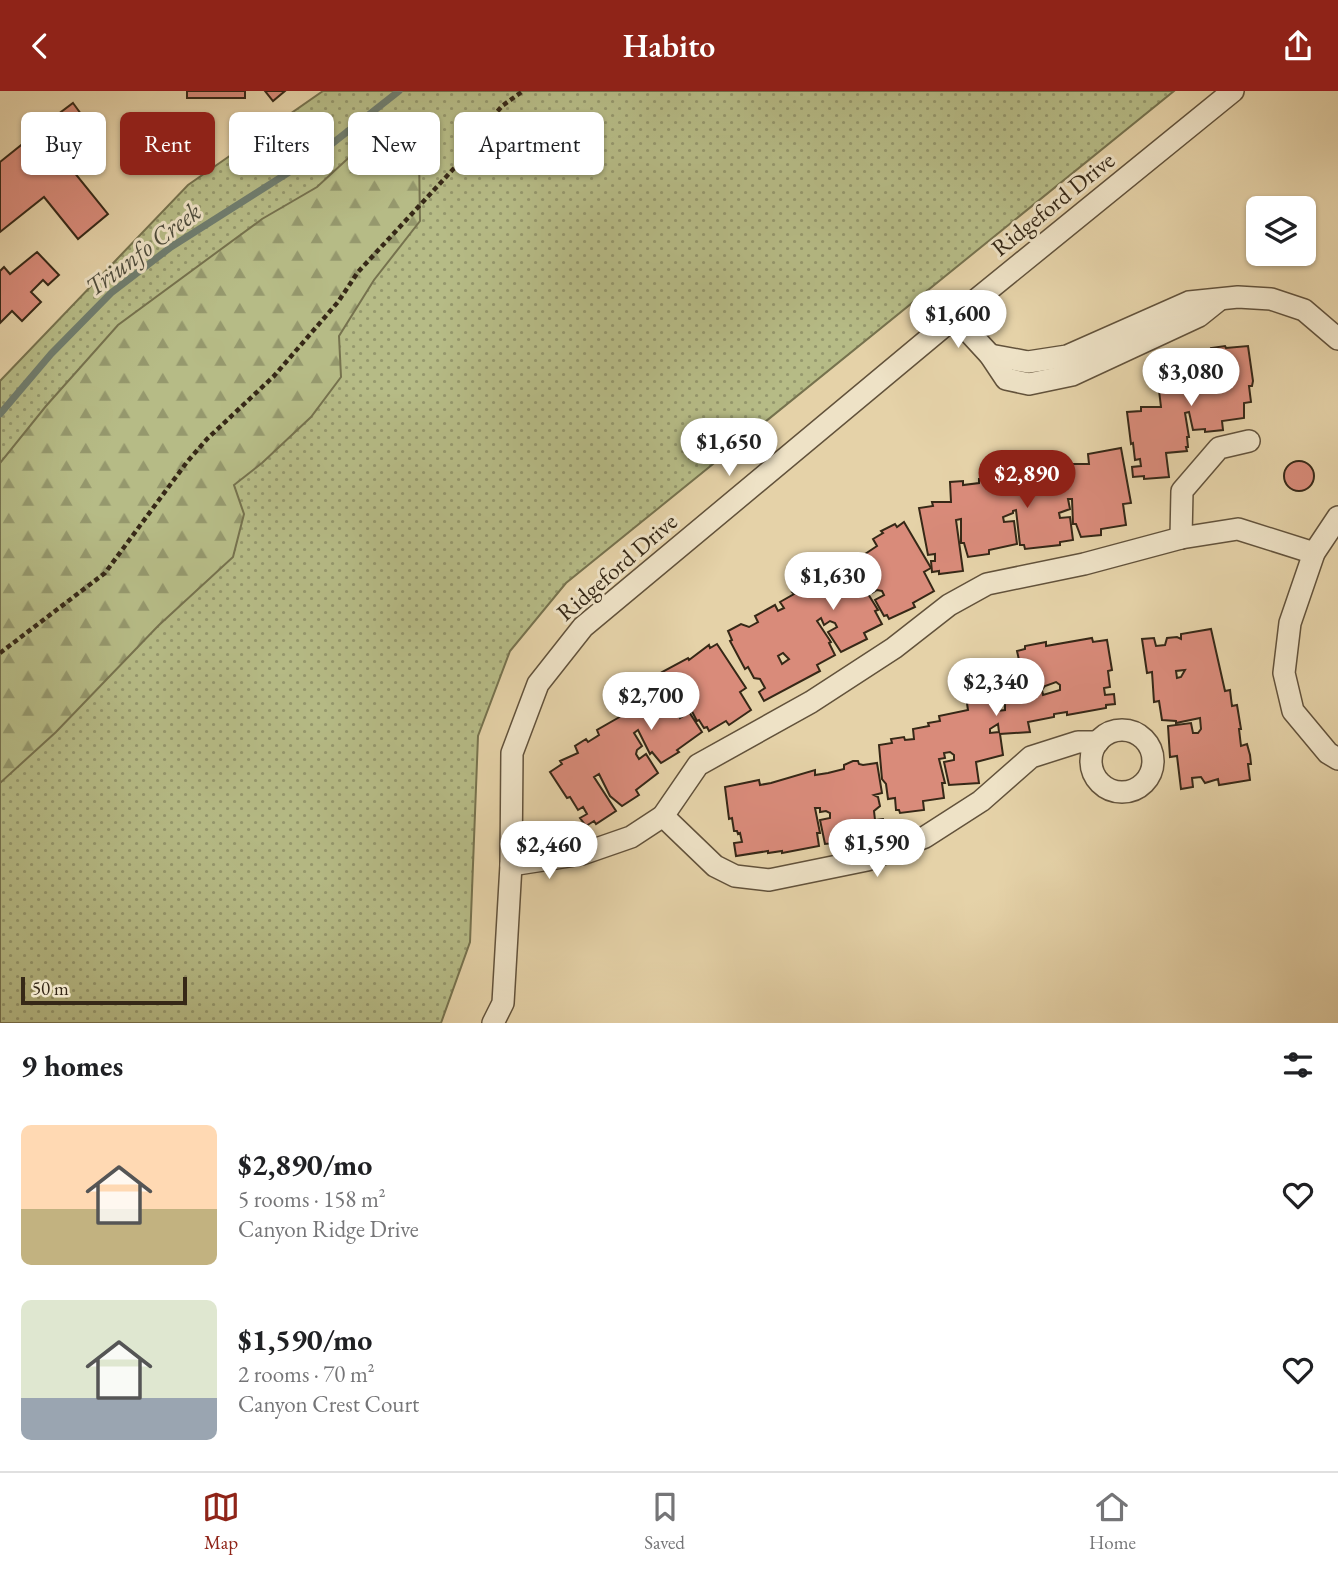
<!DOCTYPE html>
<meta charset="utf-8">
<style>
:root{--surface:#fff;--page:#f6f6f6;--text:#202124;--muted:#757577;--line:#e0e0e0;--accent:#8f2418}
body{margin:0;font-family:"EB Garamond",serif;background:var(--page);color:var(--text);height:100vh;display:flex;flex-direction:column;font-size:26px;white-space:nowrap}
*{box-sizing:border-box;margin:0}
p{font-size:23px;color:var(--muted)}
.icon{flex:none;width:38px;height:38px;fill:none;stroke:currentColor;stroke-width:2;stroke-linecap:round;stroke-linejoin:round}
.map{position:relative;height:932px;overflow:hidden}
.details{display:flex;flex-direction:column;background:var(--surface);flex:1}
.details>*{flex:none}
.top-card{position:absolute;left:21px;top:21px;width:700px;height:63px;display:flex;gap:14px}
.controls{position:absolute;left:1246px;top:105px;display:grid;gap:14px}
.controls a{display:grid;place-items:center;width:70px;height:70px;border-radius:10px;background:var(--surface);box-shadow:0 2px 5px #0004;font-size:35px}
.scale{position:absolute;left:21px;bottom:18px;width:166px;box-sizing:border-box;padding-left:7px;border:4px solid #362817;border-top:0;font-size:19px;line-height:24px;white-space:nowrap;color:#362817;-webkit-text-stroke:5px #eee2c6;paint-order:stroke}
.price{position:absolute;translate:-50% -60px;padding:0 16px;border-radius:24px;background:#fff;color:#222;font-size:23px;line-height:46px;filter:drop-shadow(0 2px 4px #0008)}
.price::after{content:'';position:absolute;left:50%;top:42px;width:21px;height:16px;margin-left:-10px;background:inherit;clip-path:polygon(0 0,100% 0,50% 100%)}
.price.selected{background:var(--accent);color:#fff}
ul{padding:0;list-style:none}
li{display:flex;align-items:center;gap:21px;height:175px;padding:0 21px}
li span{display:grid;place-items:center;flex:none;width:196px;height:140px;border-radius:10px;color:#555}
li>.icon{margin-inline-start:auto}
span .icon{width:84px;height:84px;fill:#fffc;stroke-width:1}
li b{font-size:30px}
h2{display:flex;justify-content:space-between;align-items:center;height:84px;padding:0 21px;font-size:30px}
.tag{padding:0 24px;border-radius:10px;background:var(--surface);box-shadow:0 2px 5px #0004;font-size:24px;line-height:63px}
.tag.selected{background:var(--accent);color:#fff}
header{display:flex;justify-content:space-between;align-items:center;height:91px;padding:0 21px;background:var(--accent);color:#fff;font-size:32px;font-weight:600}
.dock{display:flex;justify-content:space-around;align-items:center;height:98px;border-top:2px solid var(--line);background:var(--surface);font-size:19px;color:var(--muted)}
.dock a{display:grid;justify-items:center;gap:4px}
.dock .selected{color:var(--accent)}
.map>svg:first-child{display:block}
</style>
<header><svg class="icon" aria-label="back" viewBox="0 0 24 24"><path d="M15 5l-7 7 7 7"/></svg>Habito<svg class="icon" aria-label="share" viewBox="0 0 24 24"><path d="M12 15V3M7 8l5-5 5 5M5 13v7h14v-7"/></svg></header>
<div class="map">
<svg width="1338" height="932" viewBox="0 0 1338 932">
<defs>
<pattern id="grass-dots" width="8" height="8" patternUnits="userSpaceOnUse" patternTransform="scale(1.75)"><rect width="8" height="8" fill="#b6bb86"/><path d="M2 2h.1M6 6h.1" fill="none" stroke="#95986d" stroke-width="1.8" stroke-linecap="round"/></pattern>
<pattern id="forest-firs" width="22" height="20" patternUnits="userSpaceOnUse" patternTransform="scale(1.75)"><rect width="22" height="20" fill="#b6bb86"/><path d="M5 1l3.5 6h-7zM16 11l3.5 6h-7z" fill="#95986d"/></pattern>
</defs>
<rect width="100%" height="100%" fill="#e5d2a8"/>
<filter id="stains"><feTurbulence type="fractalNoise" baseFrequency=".00286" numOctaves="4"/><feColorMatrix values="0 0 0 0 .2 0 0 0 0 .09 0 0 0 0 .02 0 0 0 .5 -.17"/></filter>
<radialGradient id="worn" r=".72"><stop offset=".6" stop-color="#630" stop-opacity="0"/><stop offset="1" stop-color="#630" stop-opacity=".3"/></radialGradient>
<polygon fill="url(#grass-dots)" stroke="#76724e" stroke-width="2" points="323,0 1174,0 566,492 510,560 478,645 470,851 441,932 0,932 0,290 188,94"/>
<polygon fill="url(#forest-firs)" stroke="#76724e" stroke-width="2" points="394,31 419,64 420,130 374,189 339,245 341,286 311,326 262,372 234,394 244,423 233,466 158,535 56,641 0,692 0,372 46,315 118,234 262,128 317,96 369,48"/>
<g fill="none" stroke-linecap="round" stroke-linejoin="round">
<polyline stroke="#707e70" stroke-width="7" points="0,323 51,263 111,202 171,156 324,59 399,0"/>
</g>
<g fill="#d98b7a" stroke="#362817" stroke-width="2" fill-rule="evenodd">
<rect x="187" y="0" width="58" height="7"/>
<polygon points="265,0 285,0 273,10"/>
<polygon points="73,12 89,34 65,52 49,30"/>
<polygon points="40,39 108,123 78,148 44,106 0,141 0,71"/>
<polygon points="37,161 59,184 48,194 43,189 31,201 41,211 22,230 12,220 0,232 0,180 4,176 10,183"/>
<polygon points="1225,255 1226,257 1248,255 1253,290 1252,295 1249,295 1251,311 1244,312 1244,327 1222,330 1223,339 1205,341 1205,338 1193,339 1189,321 1185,322 1189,346 1187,346 1188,356 1186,356 1187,360 1166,362 1169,386 1144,388 1144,385 1133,386 1132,376 1141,375 1140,368 1135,369 1133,352 1131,353 1127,321 1141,320 1141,316 1161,316 1158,291 1175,289 1175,285 1185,284 1186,271 1212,266 1211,257"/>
<polygon points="1121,357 1131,412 1123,413 1126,434 1101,438 1101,444 1081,446 1076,433 1073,433 1072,408 1068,408 1070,418 1059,422 1060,427 1070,426 1073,449 1060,451 1060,454 1025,458 1024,454 1020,454 1016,419 1013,420 1013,422 1003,426 1004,431 1014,430 1017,453 989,459 989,463 968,466 964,452 961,452 961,428 956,429 963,480 939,483 939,480 932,481 931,470 935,470 935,463 928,464 919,417 933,415 932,411 951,411 950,391 963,390 963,394 979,392 979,388 1007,385 1007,383 1019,381 1020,385 1052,381 1052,384 1063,382 1061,373 1089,373 1088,363"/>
<circle cx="1299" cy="385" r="15"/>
<path d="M904 431 931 477 924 481 934 500 913 512 915 516 889 528 887 524 884 525 875 509 884 504 882 500 877 499 872 502 868 496 865 498 878 519 875 520 882 533 864 542 867 548 841 561 828 541 837 536 835 532 830 530 824 534 821 527 817 530 831 551 829 552 835 564 817 574 820 580 764 610 759 601 765 597 760 588 754 587 748 576 745 578 730 550 732 549 728 540 741 533 749 536 758 531 755 525 775 514 778 520 784 517 780 511 794 503 792 501 803 494 807 501 817 495 831 486 828 480 842 472 840 469 851 463 855 469 865 463 877 455 873 448 883 442 881 440 895 433 897 436ZM783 562 789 568 782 573 778 565Z"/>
<path d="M1211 538 1225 600 1230 599 1232 615 1237 614 1241 638H1239L1241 655 1247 653 1250 664 1251 673H1248L1250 689 1219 694 1218 688 1205 692 1201 686 1192 687 1193 696 1181 698 1177 665 1170 666 1168 635 1191 632 1193 642H1198L1201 638 1200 627 1176 632V630L1162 629 1159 610 1154 611 1152 581 1147 582 1142 548 1154 547 1156 555 1165 554 1167 547 1177 546 1181 548V543ZM1185 579 1181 586 1177 587 1176 580Z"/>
<path d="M1092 547 1093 551 1107 549 1112 579 1108 580 1110 596 1104 597 1105 604 1114 603 1115 613 1106 614V617L1067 624V621L1054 623V626L1028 631 1030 641 1000 643 1003 664 976 671 979 692 949 694 944 671 954 669V664L950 661 944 662 945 667 939 668 945 692H942L944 707 923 710 924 719 900 722 899 719H896L895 707 888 708 886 693 882 688 879 654 892 652 891 648 904 646 905 649 914 648 913 638 929 635 928 632 940 630 939 625 968 619 965 599 983 597 981 589 992 587 990 575 1019 569 1017 560 1025 558V555L1046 551V555ZM1056 591 1060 594V599L1043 604 1042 599 1045 595ZM1000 610 1005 614V619L997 620 995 611ZM998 633 999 641 990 642V638Z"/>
<polygon points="717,553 746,597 740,601 751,619 729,634 726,630 709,640 707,636 704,637 699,629 697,630 686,609 682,610 684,614 679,618 677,622 680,627 689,621 702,641 677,659 679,661 661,672 652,661 650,663 638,639 634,642 642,655 637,659 636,663 639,668 646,663 658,682 636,699 639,704 622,715 610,705 599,683 594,686 616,720 596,733 594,730 586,735 580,727 587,723 583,716 578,719 570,706 567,707 550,681 562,673 560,670 578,662 575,655 586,648 588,651 599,644 597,639 623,624 614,611 625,605 629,611 642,603 639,598 664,584 662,581 688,567 689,569 709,554 710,557"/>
<polygon points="853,670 858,670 859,673 863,674 877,672 882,702 874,704 878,706 880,715 874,720 875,729 883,728 885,741 853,745 854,750 825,753 820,729 830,727 830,722 826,720 820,721 820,717 815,717 820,742 817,742 819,755 782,762 782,760 768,762 768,760 736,765 734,752 742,751 740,742 738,743 737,740 734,740 732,727 729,728 725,696 759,689 760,694 771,692 815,679 815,684 828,682 844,678 844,674"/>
</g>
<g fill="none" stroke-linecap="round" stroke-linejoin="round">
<defs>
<g id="minor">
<polyline points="955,226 990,264 1006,288 1029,293 1072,284 1199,225 1219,209"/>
<polyline points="990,264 1028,271 1067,265 1189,211 1238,206 1271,208 1304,219 1338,248"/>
<polyline points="1338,426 1314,462 1290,532 1284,582 1293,620 1328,662 1338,668"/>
<polyline points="1181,447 1182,400 1219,357 1249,350"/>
<circle cx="1122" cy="670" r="31"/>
<polyline points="663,725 715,775 735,785 769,789 867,769 925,746 981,710 1031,666 1078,651 1098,651"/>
<polyline points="511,774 582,763 631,746 663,725 698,674 811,611 894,557 949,514 987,493 1084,473 1181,447 1238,438 1314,462"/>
<polyline points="493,932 503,912 511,774 512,662 538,593 583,536 955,226 1233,0"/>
</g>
</defs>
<use href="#minor" stroke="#62523b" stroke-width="24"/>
<polyline stroke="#362817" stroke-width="4.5" stroke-dasharray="5 3.5" stroke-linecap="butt" points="0,562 105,482 187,371 207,348 274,285 338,211 358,181 458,73 481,40 502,15 523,0"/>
<use href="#minor" stroke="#eee2c6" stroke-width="21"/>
</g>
<g text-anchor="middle" stroke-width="6" stroke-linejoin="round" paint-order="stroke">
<g font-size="24" fill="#362817" stroke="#eee2c6">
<text transform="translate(1053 113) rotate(-39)" y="8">Ridgeford Drive</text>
<text transform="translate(617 476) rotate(-41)" y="8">Ridgeford Drive</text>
</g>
<g font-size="26" font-style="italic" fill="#4e4c3c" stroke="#eee2c6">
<text transform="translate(143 158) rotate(-37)" y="9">Triunfo Creek</text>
</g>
</g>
<rect width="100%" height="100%" filter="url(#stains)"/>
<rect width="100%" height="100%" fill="url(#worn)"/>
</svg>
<div class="controls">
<a><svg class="icon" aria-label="layers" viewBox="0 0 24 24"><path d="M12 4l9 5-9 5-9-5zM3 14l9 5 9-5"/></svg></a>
</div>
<div class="scale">50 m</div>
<b class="price" style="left:958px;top:259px">$1,600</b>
<b class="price" style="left:1191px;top:317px">$3,080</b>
<b class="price" style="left:729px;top:387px">$1,650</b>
<b class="price selected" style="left:1027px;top:419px">$2,890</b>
<b class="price" style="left:833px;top:521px">$1,630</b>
<b class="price" style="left:996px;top:627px">$2,340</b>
<b class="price" style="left:651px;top:641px">$2,700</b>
<b class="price" style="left:877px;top:788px">$1,590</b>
<b class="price" style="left:549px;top:790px">$2,460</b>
<div class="top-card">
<a class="tag">Buy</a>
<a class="tag selected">Rent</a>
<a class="tag">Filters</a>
<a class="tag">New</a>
<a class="tag">Apartment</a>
</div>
</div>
<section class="details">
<h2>9 homes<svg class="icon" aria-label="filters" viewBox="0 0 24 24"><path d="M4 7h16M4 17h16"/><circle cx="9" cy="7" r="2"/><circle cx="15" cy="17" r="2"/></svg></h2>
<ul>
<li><span style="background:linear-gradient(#ffd9b3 60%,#c2b280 0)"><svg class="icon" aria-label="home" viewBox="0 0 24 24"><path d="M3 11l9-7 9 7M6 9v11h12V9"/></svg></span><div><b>$2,890/mo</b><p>5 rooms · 158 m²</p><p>Canyon Ridge Drive</p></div><svg class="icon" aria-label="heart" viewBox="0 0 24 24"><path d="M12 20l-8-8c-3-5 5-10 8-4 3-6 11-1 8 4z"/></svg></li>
<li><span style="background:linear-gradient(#dfe7d0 70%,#9aa5b1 0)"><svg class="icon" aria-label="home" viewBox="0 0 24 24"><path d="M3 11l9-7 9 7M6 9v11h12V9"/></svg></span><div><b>$1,590/mo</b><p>2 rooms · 70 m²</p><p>Canyon Crest Court</p></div><svg class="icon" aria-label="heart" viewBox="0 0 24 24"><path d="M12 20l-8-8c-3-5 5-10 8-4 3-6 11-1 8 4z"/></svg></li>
</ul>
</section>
<nav class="dock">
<a class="selected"><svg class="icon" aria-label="map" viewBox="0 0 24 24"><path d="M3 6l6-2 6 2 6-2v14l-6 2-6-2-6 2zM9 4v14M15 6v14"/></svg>Map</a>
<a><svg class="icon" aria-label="saved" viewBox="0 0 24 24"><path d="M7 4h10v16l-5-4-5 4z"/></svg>Saved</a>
<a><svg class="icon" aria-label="home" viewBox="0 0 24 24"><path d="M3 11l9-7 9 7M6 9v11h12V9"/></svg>Home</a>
</nav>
